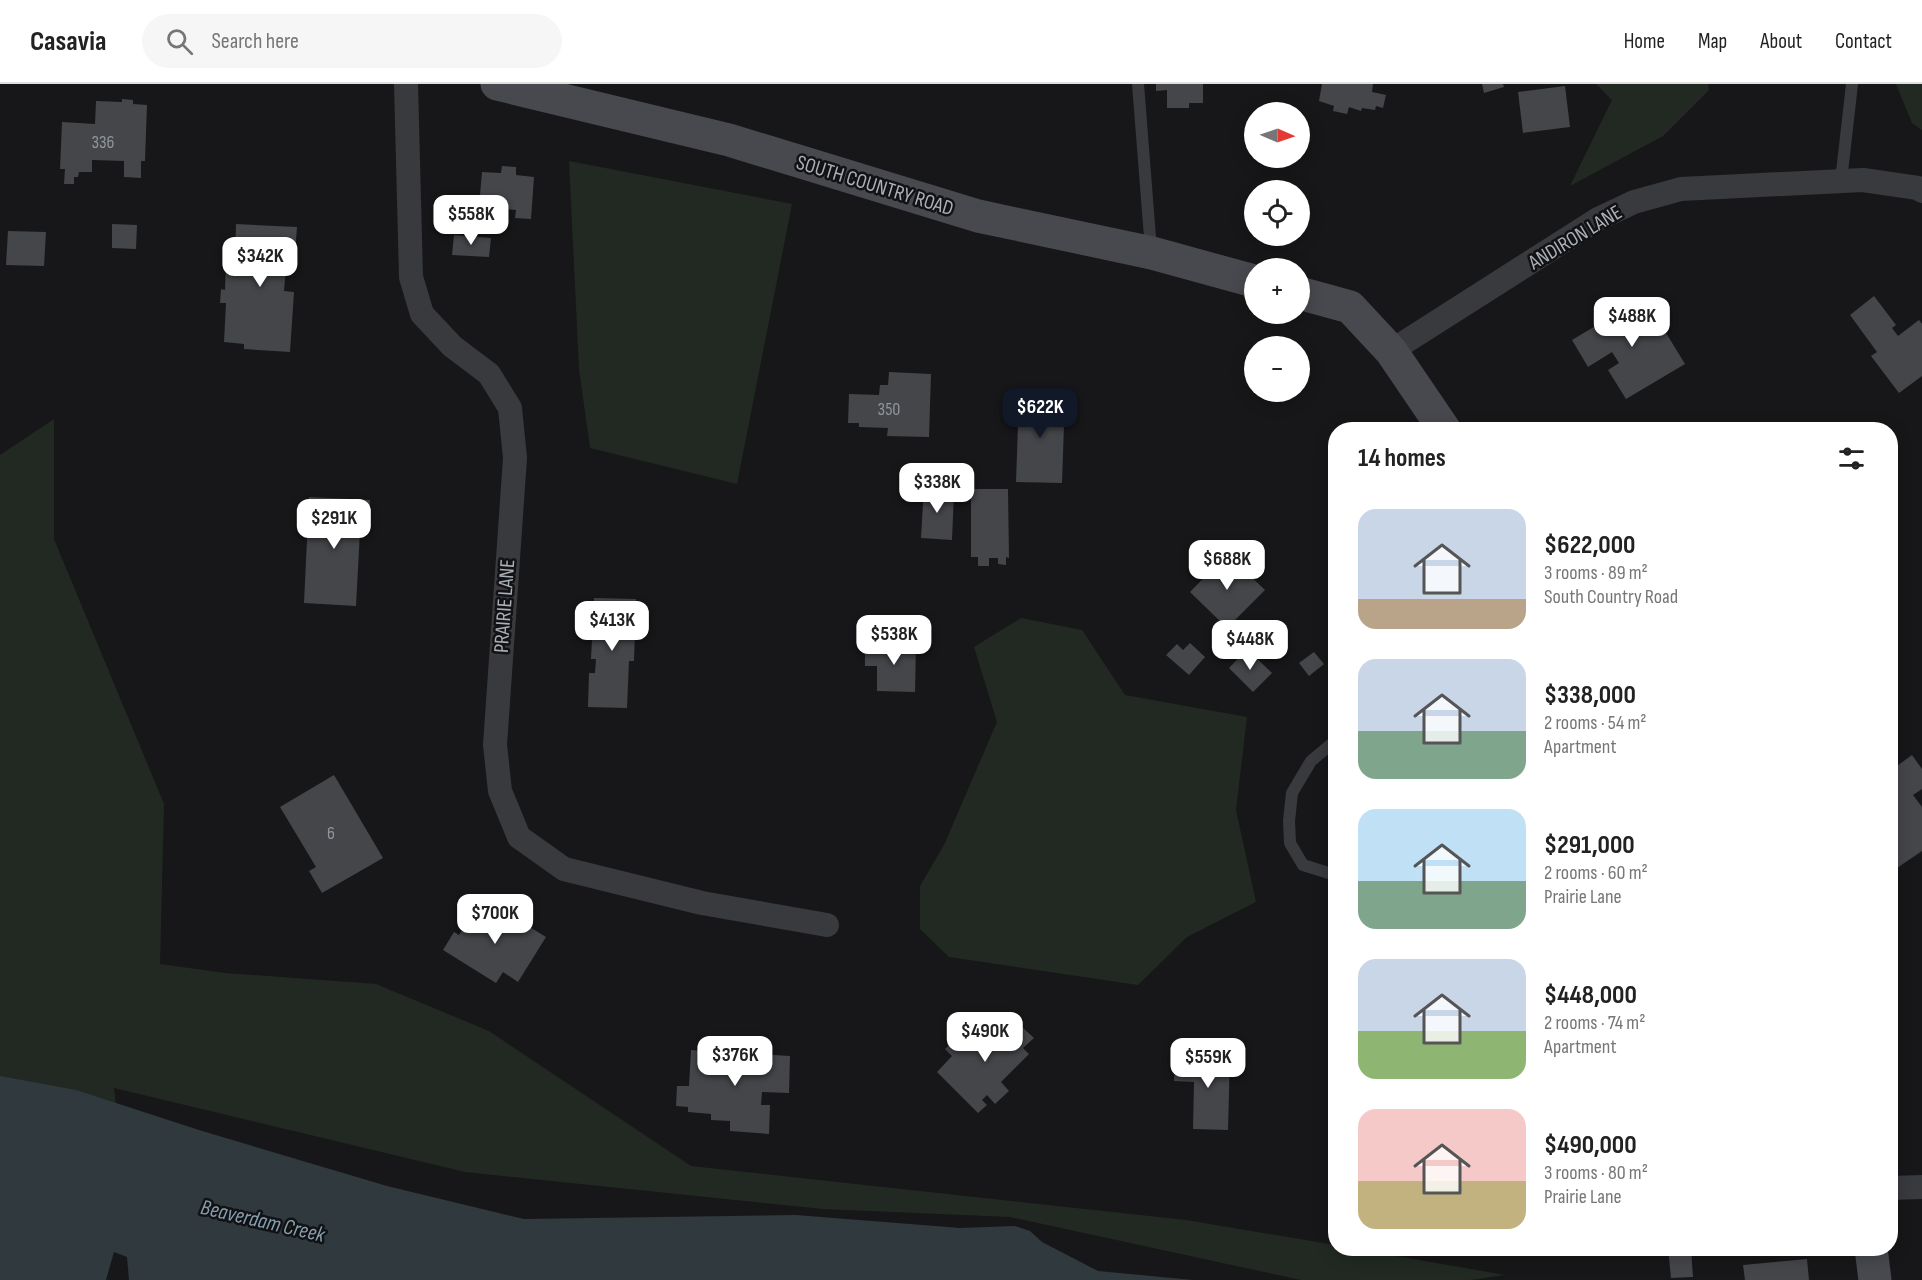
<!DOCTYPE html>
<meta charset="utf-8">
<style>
:root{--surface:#fff;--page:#f6f6f6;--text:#222;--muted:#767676;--line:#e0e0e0;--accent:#111827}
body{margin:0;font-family:"Sofia Sans Condensed",sans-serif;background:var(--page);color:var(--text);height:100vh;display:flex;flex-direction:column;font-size:22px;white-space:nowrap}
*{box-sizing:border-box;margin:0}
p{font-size:20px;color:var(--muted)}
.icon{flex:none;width:33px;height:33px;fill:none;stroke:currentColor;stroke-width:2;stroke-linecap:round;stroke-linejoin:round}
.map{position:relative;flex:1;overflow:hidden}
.sheet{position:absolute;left:1328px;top:338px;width:570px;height:834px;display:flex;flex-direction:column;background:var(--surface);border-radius:24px;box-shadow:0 3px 15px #0003}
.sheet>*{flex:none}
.needle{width:39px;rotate:92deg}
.controls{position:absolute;left:1244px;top:18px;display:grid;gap:12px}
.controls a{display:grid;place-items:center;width:66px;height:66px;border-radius:50%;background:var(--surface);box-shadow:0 3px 15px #0003;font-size:30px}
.price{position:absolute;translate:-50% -51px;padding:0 14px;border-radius:12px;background:#fff;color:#222;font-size:20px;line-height:39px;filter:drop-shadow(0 2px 3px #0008)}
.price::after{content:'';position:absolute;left:50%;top:36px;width:18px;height:14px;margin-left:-9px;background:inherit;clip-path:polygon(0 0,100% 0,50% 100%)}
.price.selected{background:var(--accent);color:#fff}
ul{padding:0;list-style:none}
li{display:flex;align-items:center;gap:18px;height:150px;padding:0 30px}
li span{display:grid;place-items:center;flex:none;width:168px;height:120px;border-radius:18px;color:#555}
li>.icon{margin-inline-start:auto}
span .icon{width:72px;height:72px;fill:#fffc;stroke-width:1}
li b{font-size:26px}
h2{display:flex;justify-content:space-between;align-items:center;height:72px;padding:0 30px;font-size:26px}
header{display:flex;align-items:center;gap:36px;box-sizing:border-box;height:84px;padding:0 30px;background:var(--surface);border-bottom:2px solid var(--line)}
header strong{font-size:28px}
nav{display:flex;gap:33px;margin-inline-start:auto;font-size:21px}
.search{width:420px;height:54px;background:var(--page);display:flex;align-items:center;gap:15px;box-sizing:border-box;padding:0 21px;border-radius:33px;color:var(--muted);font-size:22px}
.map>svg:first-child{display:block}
</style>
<header>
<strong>Casavia</strong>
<div class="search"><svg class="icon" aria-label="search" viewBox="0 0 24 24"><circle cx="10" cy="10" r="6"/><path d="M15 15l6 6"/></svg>Search here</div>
<nav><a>Home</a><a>Map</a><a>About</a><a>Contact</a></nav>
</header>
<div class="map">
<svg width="1922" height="1196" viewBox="0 0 1922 1196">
<rect width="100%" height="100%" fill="#171719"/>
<g fill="#222922">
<polygon points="1596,0 1708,0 1709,6 1663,52 1570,102 1612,16"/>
<polygon points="1896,0 1922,0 1922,46 1912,39"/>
<polygon points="569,77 792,120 737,400 590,364 579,285"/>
<polygon points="54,335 54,455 164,720 160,880 225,889 376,900 489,947 691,1082 1186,1136 1335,1161 1335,1164 1351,1164 1505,1191 1471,1196 1301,1196 1010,1133 823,1125 465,1088 114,1004 124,1087 0,1044 0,371"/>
<polygon points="1021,534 1082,546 1125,611 1247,633 1236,726 1256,818 1187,853 1138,901 949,873 920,845 920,802 944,761 997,638 974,563"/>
</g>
<polygon fill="#30393e" points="0,992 76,1006 199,1046 387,1102 524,1135 796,1131 960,1144 1015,1142 1030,1147 1042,1158 1098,1187 1193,1196 129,1196 127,1173 114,1168 106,1196 0,1196"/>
<g fill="#444649">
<polygon points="1156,0 1203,0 1203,19 1189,19 1189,24 1167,24 1167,6 1156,7"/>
<polygon points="1322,0 1373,0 1372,8 1386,11 1383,24 1376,22 1375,26 1362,24 1361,27 1349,23 1347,30 1333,27 1334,22 1319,17"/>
<polygon points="1482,0 1503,0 1504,3 1484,9"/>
<polygon points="1565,2 1570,43 1523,49 1518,8"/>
<polygon points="122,15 133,16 133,20 147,21 145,77 141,77 141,94 124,93 124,77 92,76 92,88 79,88 78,93 74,93 74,100 64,100 65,85 60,85 62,38 95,40 96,17 122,18"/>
<polygon points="502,82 516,83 516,91 534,93 531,135 515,134 516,126 479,123 482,88 501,89"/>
<polygon points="112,140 137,141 136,165 112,164"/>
<polygon points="236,140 297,143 294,183 286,183 284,207 294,208 290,268 244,265 244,260 224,258 226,219 220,219 221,205 225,206 226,176 235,177"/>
<polygon points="8,147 46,148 44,182 6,181"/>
<polygon points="454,151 491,154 489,173 452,171"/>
<polygon points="1874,212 1896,241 1892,244 1898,252 1919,236 1922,240 1922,292 1899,309 1871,272 1877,268 1850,231"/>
<polygon points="1644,213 1685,280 1626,315 1608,286 1619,279 1612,268 1588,283 1572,256"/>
<polygon points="889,288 931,290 929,353 887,352 888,344 859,343 859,339 848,339 849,310 879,311 880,301 888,301"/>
<polygon points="1019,311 1065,312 1062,399 1016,398"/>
<polygon points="924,402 942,402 942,408 954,408 952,456 921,454"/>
<polygon points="971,405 1008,405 1009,474 1006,473 1006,481 998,480 998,474 989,474 989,482 978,482 978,473 971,473"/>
<polygon points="309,413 370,416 368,448 360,447 356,522 304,519"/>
<polygon points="1227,470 1265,506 1227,544 1190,508"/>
<polygon points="594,514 636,515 634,577 629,577 627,624 588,623 589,589 595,589 596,575 591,575"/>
<polygon points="875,559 916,560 915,608 877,607 877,582 865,582 865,567 875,567"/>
<polygon points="1190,559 1205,573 1189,591 1166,571 1177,560 1183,566"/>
<polygon points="1247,565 1272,589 1253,608 1229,584"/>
<polygon points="1314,568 1324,580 1309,592 1299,579"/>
<polygon points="1912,671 1922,685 1922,705 1913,711 1922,723 1922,767 1897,784 1890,774 1890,687"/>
<polygon points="334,691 383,774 322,809 309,787 316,783 280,723"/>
<polygon points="480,818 507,835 510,831 546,853 518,898 503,888 496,899 443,866 454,848 459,851"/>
<polygon points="1331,926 1335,926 1335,1002 1329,1001"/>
<polygon points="995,933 1011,950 1020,941 1034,954 1023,964 1029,970 1001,998 1009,1007 995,1020 987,1011 982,1016 987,1021 978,1029 937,988 952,972 945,965 959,952 968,960"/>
<polygon points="691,966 790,972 789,1009 762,1008 761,1021 770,1021 769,1050 730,1047 730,1037 711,1036 711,1030 688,1028 688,1023 676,1022 677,1002 689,1002"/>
<polygon points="1195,970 1230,971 1228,1046 1193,1045 1194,998 1174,997 1175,977 1195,977"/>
<polygon points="1668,1164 1691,1164 1693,1193 1671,1194"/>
<polygon points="1807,1175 1809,1196 1745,1196 1743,1181"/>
</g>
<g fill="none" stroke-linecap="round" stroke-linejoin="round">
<g stroke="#393a3e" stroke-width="12">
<polyline points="1138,0 1151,166"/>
<polyline points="1841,97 1852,0"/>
<polyline points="1335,657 1311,677 1292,709 1289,737 1290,759 1303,781 1335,791"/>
</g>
<g stroke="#393a3e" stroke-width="24">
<polyline points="406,0 411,193 422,230 452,262 489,290 510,324 515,374 495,661 500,707 519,753 564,785 702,819 827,841"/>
<polyline points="1391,267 1598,135 1634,118 1681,105 1863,96 1918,104 1922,107"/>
<polyline points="1890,1104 1922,1103"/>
</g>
<g stroke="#47494e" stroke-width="33">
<polyline points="497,0 729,56 978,132 1152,169 1254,197"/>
<polyline points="1299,209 1350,223 1391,267 1444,345"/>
<polyline points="1871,1164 1875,1196"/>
</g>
</g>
<g text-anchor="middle" stroke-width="5" stroke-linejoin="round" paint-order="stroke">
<g font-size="18" fill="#90969c">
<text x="103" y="64">336</text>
<text x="889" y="331">350</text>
<text x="331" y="755">6</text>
</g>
<g font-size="21" fill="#aab0b8" stroke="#121214">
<text transform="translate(875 101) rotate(17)" y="7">SOUTH COUNTRY ROAD</text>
<text transform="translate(1575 153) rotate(-31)" y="7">ANDIRON LANE</text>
<text transform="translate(504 522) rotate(-86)" y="7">PRAIRIE LANE</text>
</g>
<g font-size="22" font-style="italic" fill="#849fb0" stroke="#121214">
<text transform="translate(263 1136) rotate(13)" y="8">Beaverdam Creek</text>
</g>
</g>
</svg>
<div class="controls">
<a><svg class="needle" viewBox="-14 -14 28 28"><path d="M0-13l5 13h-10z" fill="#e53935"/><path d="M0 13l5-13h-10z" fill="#767676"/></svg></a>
<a><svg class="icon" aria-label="locate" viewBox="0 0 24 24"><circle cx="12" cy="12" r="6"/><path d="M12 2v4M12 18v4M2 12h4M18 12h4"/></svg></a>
<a>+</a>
<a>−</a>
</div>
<b class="price" style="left:471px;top:162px">$558K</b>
<b class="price" style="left:260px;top:204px">$342K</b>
<b class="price" style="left:1632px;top:264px">$488K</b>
<b class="price selected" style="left:1040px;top:355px">$622K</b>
<b class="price" style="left:937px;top:430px">$338K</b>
<b class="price" style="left:334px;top:466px">$291K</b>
<b class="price" style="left:1227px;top:507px">$688K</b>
<b class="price" style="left:612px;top:568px">$413K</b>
<b class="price" style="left:894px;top:582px">$538K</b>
<b class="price" style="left:1250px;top:587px">$448K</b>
<b class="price" style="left:495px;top:861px">$700K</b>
<b class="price" style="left:985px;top:979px">$490K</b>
<b class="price" style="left:735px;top:1003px">$376K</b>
<b class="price" style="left:1208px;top:1005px">$559K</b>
<section class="sheet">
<h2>14 homes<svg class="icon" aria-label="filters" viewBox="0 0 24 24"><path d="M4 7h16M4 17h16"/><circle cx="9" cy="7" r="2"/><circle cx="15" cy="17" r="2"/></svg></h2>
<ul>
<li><span style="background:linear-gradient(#c9d6e8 75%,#b9a48a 0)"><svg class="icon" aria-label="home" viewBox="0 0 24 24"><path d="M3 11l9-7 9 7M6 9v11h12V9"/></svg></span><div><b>$622,000</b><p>3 rooms · 89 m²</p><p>South Country Road</p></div></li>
<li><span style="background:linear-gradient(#c9d6e8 60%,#7fa58c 0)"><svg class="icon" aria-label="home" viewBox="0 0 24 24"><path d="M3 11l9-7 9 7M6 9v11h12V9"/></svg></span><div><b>$338,000</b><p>2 rooms · 54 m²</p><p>Apartment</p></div></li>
<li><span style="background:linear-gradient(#bfe0f5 60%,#7fa58c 0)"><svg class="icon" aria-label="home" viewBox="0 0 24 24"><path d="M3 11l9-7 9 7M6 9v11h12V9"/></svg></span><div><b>$291,000</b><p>2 rooms · 60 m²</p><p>Prairie Lane</p></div></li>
<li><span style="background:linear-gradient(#c9d6e8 60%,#8fb573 0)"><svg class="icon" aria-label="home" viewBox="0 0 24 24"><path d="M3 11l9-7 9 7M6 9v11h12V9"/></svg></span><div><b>$448,000</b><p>2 rooms · 74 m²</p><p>Apartment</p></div></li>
<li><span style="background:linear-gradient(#f6c9c9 60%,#c2b280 0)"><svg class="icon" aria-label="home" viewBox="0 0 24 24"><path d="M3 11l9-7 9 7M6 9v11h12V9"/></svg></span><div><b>$490,000</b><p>3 rooms · 80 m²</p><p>Prairie Lane</p></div></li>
</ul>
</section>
</div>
